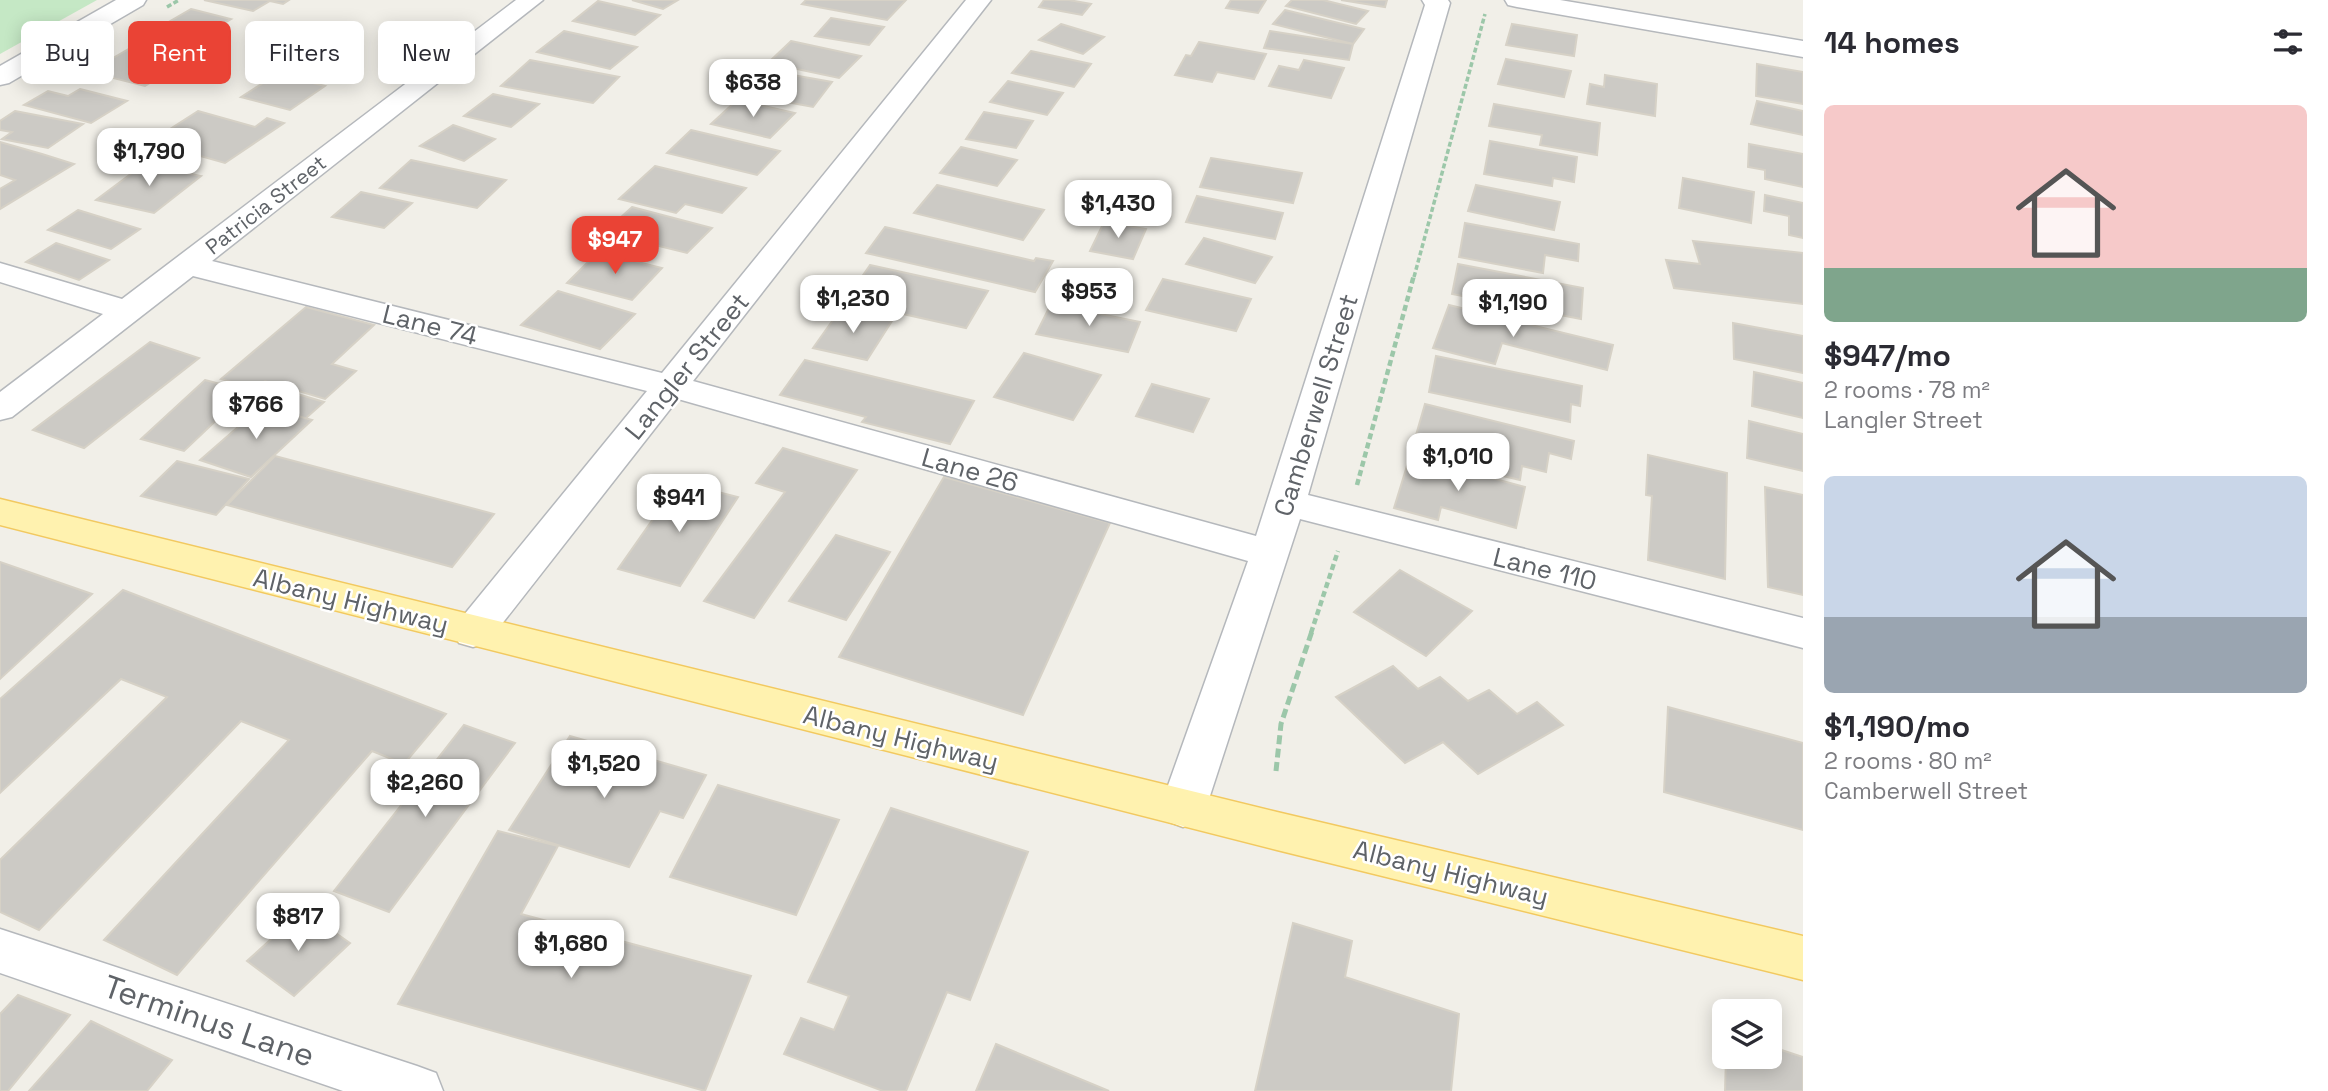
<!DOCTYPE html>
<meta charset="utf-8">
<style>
:root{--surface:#fff;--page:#f2f2f3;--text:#2b2b33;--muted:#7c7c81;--accent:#ea4335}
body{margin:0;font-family:"Space Grotesk",sans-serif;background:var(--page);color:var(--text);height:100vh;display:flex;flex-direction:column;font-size:26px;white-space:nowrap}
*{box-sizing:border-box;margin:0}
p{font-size:23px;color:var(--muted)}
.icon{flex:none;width:38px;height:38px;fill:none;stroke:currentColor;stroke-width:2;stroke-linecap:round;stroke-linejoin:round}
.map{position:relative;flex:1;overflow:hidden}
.side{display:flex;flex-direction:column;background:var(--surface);width:525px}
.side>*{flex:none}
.banner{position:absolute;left:21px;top:21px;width:665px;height:63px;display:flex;gap:14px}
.buttons{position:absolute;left:1712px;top:999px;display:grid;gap:14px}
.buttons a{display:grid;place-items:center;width:70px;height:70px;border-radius:10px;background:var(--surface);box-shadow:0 4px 18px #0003;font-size:35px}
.price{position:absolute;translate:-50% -60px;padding:0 16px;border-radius:14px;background:#fff;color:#222;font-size:23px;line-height:46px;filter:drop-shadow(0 2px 4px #0008)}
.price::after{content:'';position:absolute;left:50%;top:42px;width:21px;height:16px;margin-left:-10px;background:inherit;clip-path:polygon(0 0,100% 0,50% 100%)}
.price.selected{background:var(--accent);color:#fff}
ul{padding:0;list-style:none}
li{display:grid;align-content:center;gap:14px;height:371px;padding:0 21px}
li span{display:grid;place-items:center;height:217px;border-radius:10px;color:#555}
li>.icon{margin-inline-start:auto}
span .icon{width:126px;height:126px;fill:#fffc;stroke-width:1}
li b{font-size:30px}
h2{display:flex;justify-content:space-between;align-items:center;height:84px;padding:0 21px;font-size:30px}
.pill{padding:0 24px;border-radius:10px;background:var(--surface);box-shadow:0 4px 18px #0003;font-size:24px;line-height:63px}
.pill.selected{background:var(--accent);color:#fff}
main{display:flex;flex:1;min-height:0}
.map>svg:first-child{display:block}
</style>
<main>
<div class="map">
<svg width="1803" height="1091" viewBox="0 0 1803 1091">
<rect width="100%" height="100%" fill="#f1efe8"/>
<polygon fill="#c5e8c5" points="0,0 97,0 0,54"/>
<g fill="#cccac5" stroke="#d6d1c6" stroke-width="2">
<polygon points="204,0 289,0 283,4 270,1 253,11"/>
<polygon points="632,0 678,0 663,9"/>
<polygon points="806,0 906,0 887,20 802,4"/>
<polygon points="1044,0 1069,0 1091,4 1082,15 1039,7"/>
<polygon points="1231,0 1266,0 1258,13 1226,8"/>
<polygon points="1292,0 1323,0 1368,11 1356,24 1286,6"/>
<polygon points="1341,0 1387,0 1385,7"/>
<polygon points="598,1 660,15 635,35 573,21"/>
<polygon points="191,9 231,19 195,40 155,30"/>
<polygon points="1285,10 1364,29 1353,44 1273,24"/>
<polygon points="831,18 884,27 869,45 815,36"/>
<polygon points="1061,24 1104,37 1083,54 1039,40"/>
<polygon points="1512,24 1577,35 1574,56 1506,45"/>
<polygon points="564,31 637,47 610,69 537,52"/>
<polygon points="1270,31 1353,44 1349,60 1264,48"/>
<polygon points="146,39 190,49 163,65 174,68 145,86 89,72"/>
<polygon points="791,41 861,56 839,78 768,63"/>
<polygon points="1199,42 1266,54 1254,79 1217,72 1212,82 1175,75 1186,55 1191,56"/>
<polygon points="1031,51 1091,64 1074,87 1012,73"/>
<polygon points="1506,59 1571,71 1564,97 1498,84"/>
<polygon points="530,60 619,77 593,103 501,86"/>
<polygon points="1304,60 1344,68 1331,98 1269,86 1279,66 1299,70"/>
<polygon points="1757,64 1803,72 1803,104 1756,96"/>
<polygon points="748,67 832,82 813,107 744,94 753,84 736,81"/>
<polygon points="277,74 325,86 290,110 241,97"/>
<polygon points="1605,75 1657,84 1655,116 1587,104 1590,84 1604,87"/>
<polygon points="1008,81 1063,93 1047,115 990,102"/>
<polygon points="80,89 127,101 91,123 24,105 48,91 68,96"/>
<polygon points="493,94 539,104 511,127 464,116"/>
<polygon points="737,100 795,113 770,138 711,124"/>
<polygon points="1757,101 1803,111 1803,135 1751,124"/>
<polygon points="1494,104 1600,123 1597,155 1540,145 1542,135 1489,126"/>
<polygon points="15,111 83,124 48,148 2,139 12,132 0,130 0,121"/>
<polygon points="198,111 255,127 267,118 284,123 225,163 150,142"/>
<polygon points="984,112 1033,121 1016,148 966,139"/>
<polygon points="453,125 495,139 464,161 420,146"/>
<polygon points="691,130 780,151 757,175 667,153"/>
<polygon points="1490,141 1577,157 1574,182 1553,178 1552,186 1484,174"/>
<polygon points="0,142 42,154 74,164 0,209 0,189 15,180 0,175"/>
<polygon points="1749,144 1803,154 1803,187 1765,179 1765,170 1748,167"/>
<polygon points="961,147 1017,160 997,186 940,173"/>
<polygon points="1211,158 1302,173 1293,203 1200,187"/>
<polygon points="411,160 506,180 477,208 380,188"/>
<polygon points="144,164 201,176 154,213 96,200"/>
<polygon points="655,166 746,188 722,213 685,204 676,213 619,199"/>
<polygon points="1683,178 1754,192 1751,223 1679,208"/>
<polygon points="937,185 1044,210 1023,240 914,213"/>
<polygon points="1476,185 1560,202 1554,230 1468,211"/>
<polygon points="361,192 412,203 384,228 332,217"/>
<polygon points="1765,195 1803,203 1803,238 1789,235 1789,216 1764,211"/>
<polygon points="1197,196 1283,213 1275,239 1186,222"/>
<polygon points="632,207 712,228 687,253 655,245 646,254 596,240"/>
<polygon points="78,210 140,229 111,249 48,230"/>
<polygon points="1104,222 1146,229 1133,259 1090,251"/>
<polygon points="1465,223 1579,244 1578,261 1545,255 1543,273 1459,257"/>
<polygon points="885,227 1034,261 1036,258 1053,261 1035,292 866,253"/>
<polygon points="1204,238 1272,257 1255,283 1186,264"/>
<polygon points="1693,241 1803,253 1803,304 1674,288 1666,260 1700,264"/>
<polygon points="56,243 109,260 79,280 26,262"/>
<polygon points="598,252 662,268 632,300 567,283"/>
<polygon points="1458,264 1583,288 1581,319 1452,294"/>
<polygon points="870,265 988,291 966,328 845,301"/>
<polygon points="1163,279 1251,299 1236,331 1146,310"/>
<polygon points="558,291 635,314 600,349 521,325"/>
<polygon points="1051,304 1140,322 1128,352 1036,334"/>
<polygon points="1449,305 1613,345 1607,370 1502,343 1495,364 1433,348"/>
<polygon points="306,307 374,325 332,364 356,371 325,399 265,381 256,389 221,379"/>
<polygon points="840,310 892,321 867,360 813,348"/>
<polygon points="1733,323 1803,336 1803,373 1734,359"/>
<polygon points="150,342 199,358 84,448 33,430"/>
<polygon points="1024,353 1101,375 1073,420 994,397"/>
<polygon points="1436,356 1582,386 1580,406 1571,404 1570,422 1429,392"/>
<polygon points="805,360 974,401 950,444 862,422 866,417 780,395"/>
<polygon points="1754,372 1803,383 1803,418 1752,406"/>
<polygon points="205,380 247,391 184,451 141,439"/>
<polygon points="1152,384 1209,399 1193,432 1136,416"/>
<polygon points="281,389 324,402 305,419 262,406"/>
<polygon points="1425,404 1574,441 1571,459 1549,453 1546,472 1522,466 1520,480 1477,470 1480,458 1414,442"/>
<polygon points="262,406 312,420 251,477 200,460"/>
<polygon points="1749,421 1803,434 1803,471 1747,458"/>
<polygon points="783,448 857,470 754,618 704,601 785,492 756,483"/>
<polygon points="1648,455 1727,473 1725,579 1648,560 1652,496 1646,495"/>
<polygon points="275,456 494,514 452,567 227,505"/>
<polygon points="1410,456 1525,487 1516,528 1441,507 1438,520 1394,508"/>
<polygon points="177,461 249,479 216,515 141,496"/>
<polygon points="944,477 1110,523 1023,715 839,657"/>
<polygon points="679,482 738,497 680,586 618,569"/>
<polygon points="1765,487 1803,495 1803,595 1768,587"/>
<polygon points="836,535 890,552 846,620 789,601"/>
<polygon points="0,562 92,594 0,679"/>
<polygon points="1400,570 1472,611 1426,656 1354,612"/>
<polygon points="123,590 446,714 404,764 372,751 177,975 104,940 289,740 241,721 39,930 0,912 0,860 167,697 121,679 0,793 0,699"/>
<polygon points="1393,666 1418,689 1440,677 1468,701 1489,690 1517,714 1537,702 1563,725 1478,774 1443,742 1405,763 1336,697"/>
<polygon points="1668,707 1803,743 1803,830 1664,792"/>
<polygon points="464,725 515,743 389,912 334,891"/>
<polygon points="570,736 706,775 683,818 660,811 629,867 509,830"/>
<polygon points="718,785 839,820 796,915 670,877"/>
<polygon points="891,808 1028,852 970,1000 947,992 906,1091 883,1091 784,1054 801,1018 834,1030 849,996 808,982"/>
<polygon points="498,831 558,846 521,914 751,976 705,1091 398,1004"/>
<polygon points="303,910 350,943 294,996 247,961"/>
<polygon points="1293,923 1352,941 1345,977 1459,1014 1451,1091 1255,1091"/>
<polygon points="18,995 70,1015 8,1091 0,1091 0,1014"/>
<polygon points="91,1021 172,1060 147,1091 29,1091"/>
<polygon points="996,1044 1109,1091 976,1091"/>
<polygon points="1769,1046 1803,1057 1803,1091 1725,1091 1726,1057 1769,1057"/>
</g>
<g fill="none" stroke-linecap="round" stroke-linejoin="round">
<defs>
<g id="minor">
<polygon points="116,0 146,0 143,5 9,83 0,85 0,66"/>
<polygon points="516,0 543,0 212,261 662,373 966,0 991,0 693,381 1256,536 1425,5 1422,0 1448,0 1450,3 1308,495 1803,618 1803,648 1300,519 1206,808 1199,821 1183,827 1167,821 1160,808 1248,561 678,399 487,643 473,647 459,643 453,632 459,621 647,391 193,276 12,417 0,420 0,392 103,314 0,282 0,263 122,299"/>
<polygon points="1505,0 1560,0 1803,41 1803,57 1517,7 1508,5"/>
<polygon points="0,929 417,1066 436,1073 443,1091 343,1091 0,973"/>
</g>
<polygon id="major" points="0,499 1277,812 1803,936 1803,980 1277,850 0,525"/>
</defs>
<use href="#minor" stroke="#b5b8bc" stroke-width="3"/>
<use href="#major" stroke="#f2c960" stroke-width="3"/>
<g stroke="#9cc7a9" stroke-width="3.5" stroke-dasharray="5 2.5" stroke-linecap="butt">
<polyline points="167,7 179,0"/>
<polyline points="1414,277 1485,14"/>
</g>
<g stroke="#9cc7a9" stroke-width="4.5" stroke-dasharray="6 3.5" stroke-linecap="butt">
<polyline points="1357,485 1414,275"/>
<polyline points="1311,633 1338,551"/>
</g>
<polyline stroke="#9cc7a9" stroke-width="5" stroke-dasharray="9 4.5" stroke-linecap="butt" points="1276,771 1281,724 1312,631"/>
<use href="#minor" fill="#fff" fill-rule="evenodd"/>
<use href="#major" fill="#fff2af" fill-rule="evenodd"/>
</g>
<g text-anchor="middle" stroke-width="5" stroke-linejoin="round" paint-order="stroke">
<g font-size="21" fill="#5f6368" stroke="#fff">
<text transform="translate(266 205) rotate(-38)" y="7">Patricia Street</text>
</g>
<g font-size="26" fill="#5f6368" stroke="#fff">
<text transform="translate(430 325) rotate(14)" y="9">Lane 74</text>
<text transform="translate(687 366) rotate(-51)" y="9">Langler Street</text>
<text transform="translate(1316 405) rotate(-73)" y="9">Camberwell Street</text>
<text transform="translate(970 470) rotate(16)" y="9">Lane 26</text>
<text transform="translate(1545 569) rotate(14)" y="9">Lane 110</text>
<text transform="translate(351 601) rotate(14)" y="9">Albany Highway</text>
<text transform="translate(901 738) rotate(14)" y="9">Albany Highway</text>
<text transform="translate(1451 873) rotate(14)" y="9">Albany Highway</text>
</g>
<g font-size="32" fill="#5f6368" stroke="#fff">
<text transform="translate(209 1021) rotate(19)" y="11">Terminus Lane</text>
</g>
</g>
</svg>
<div class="buttons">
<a><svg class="icon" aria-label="layers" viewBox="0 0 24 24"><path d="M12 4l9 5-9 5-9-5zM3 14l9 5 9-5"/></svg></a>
</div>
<b class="price" style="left:753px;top:119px">$638</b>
<b class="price" style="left:149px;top:188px">$1,790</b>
<b class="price" style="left:1118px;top:240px">$1,430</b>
<b class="price selected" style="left:615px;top:276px">$947</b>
<b class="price" style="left:1089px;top:328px">$953</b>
<b class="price" style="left:853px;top:335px">$1,230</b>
<b class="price" style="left:1513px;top:339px">$1,190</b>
<b class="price" style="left:256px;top:441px">$766</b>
<b class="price" style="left:1458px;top:493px">$1,010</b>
<b class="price" style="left:679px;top:534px">$941</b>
<b class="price" style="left:604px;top:800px">$1,520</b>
<b class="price" style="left:425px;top:819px">$2,260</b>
<b class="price" style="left:298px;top:953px">$817</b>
<b class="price" style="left:571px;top:980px">$1,680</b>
<div class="banner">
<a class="pill">Buy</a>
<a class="pill selected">Rent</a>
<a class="pill">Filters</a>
<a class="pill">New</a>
</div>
</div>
<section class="side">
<h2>14 homes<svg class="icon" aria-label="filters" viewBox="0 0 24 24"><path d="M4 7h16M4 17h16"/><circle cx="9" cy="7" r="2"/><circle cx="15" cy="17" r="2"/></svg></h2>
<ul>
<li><span style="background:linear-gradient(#f6c9c9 75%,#7fa58c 0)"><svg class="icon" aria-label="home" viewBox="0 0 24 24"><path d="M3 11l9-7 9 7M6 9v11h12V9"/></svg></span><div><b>$947/mo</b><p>2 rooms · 78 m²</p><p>Langler Street</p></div></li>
<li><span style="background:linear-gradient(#c9d6e8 65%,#9aa5b1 0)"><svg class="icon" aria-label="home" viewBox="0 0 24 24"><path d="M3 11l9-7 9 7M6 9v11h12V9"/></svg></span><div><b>$1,190/mo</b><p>2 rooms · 80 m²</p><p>Camberwell Street</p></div></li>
</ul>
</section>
</main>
